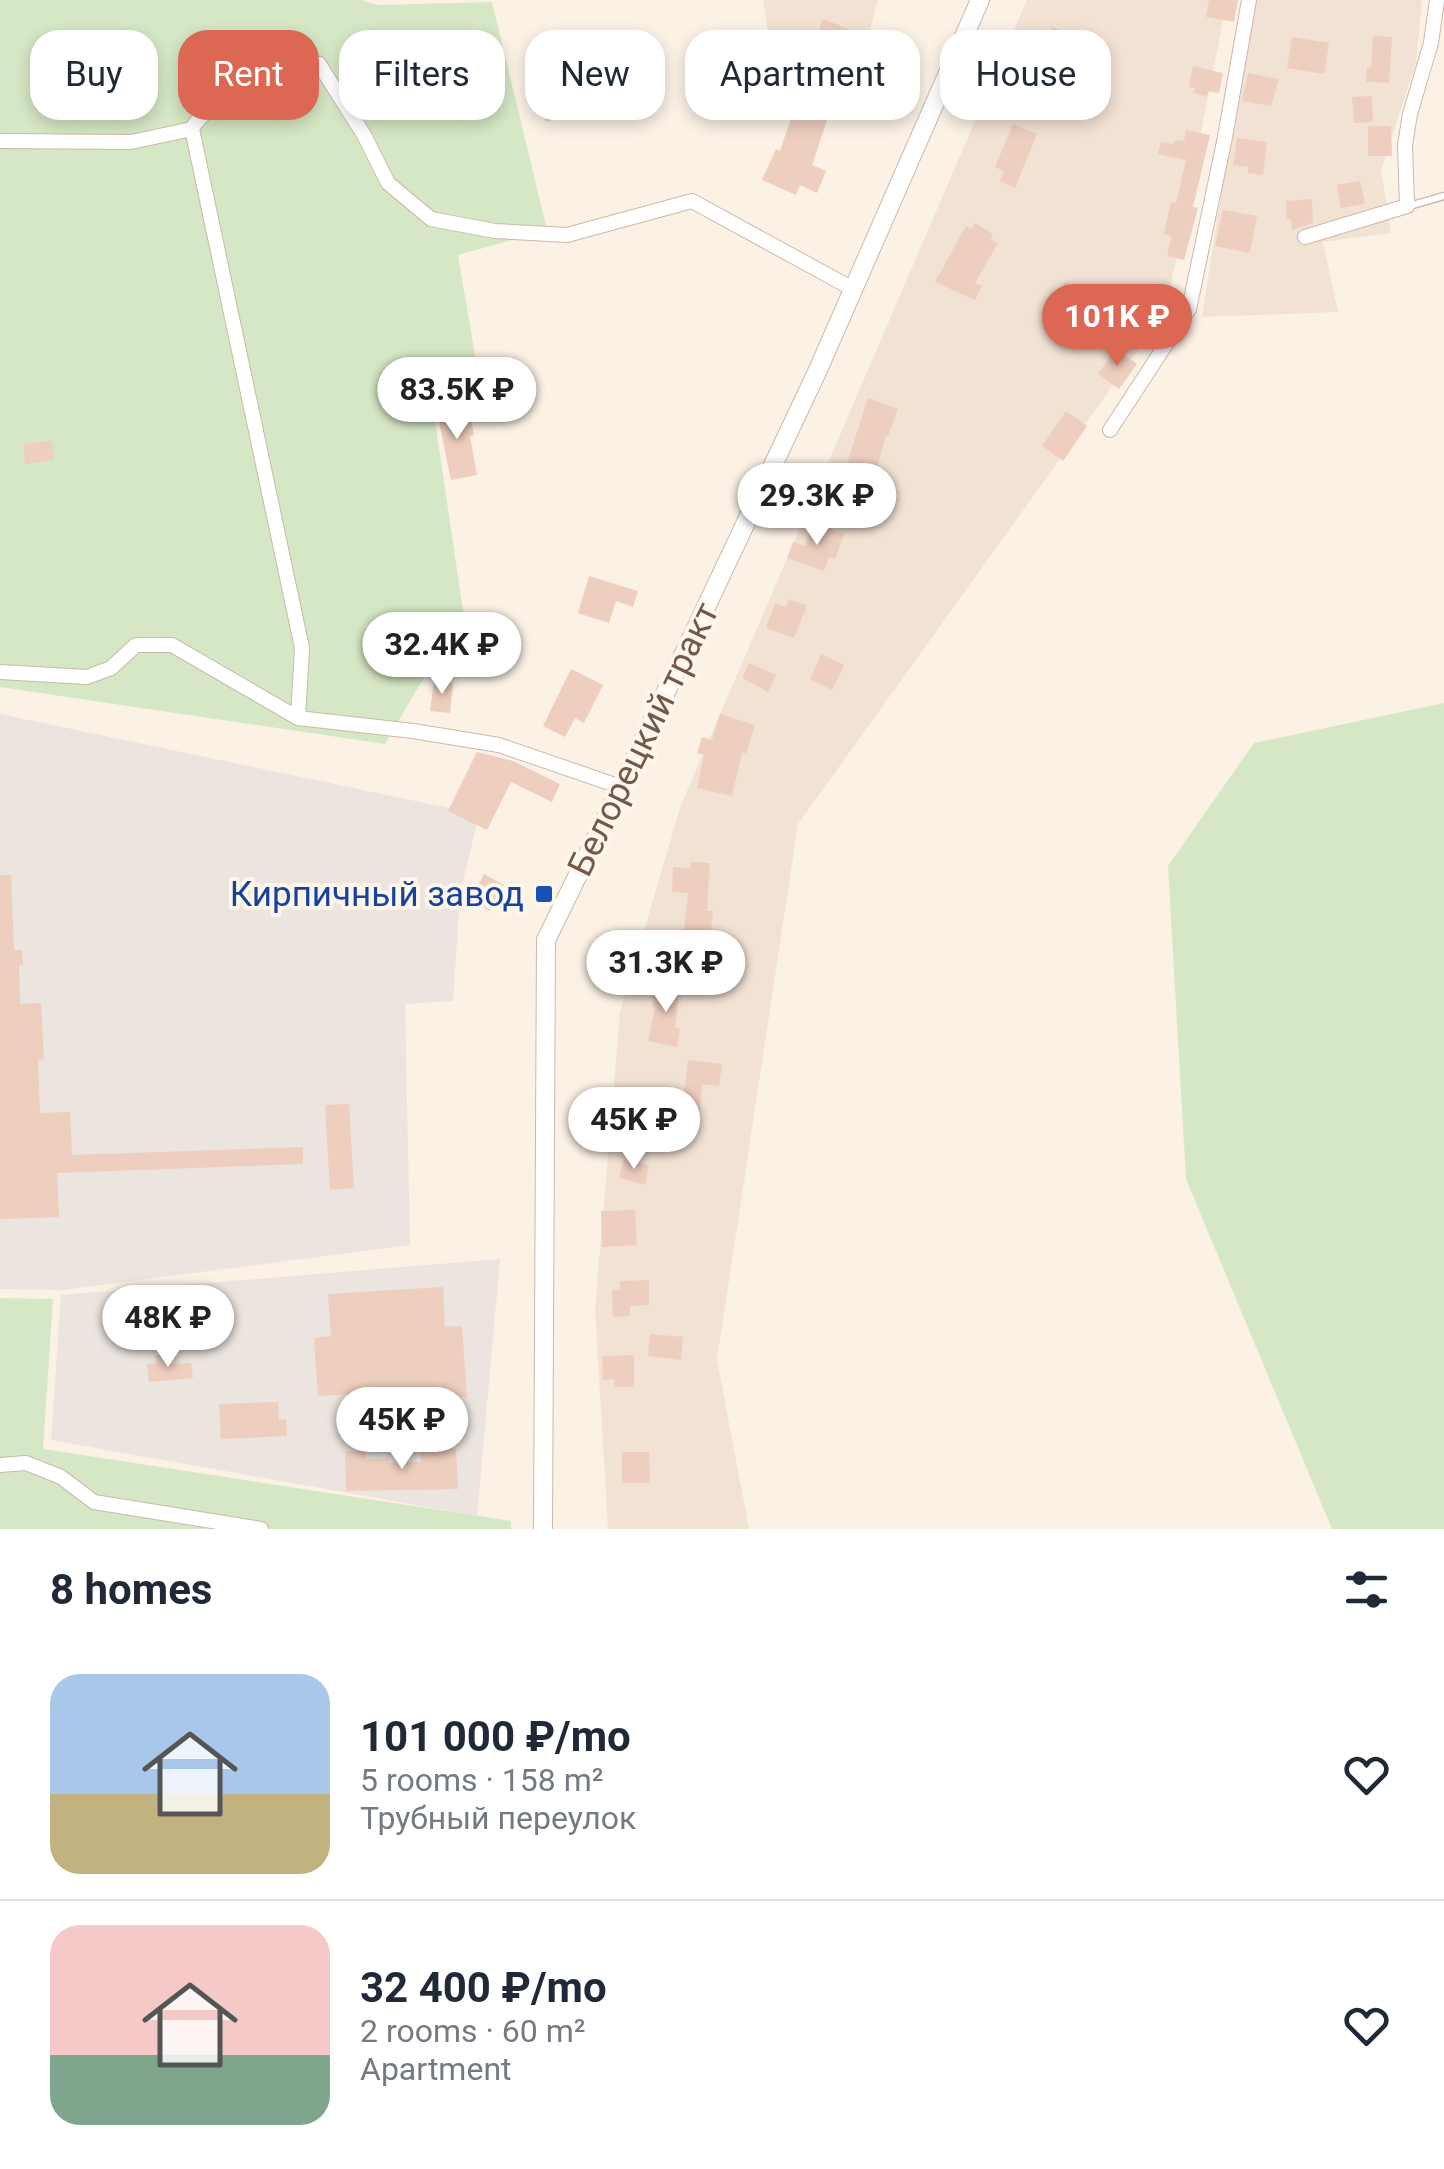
<!DOCTYPE html>
<meta charset="utf-8">
<style>
:root{--surface:#fff;--page:#f2f2f3;--text:#1f2937;--muted:#747a83;--line:#e0e1e3;--accent:#dc6752}
body{margin:0;font-family:Roboto,sans-serif;background:var(--page);color:var(--text);height:100vh;display:flex;flex-direction:column;font-size:38px;white-space:nowrap}
*{box-sizing:border-box;margin:0}
p{font-size:32px;color:var(--muted)}
.icon{flex:none;width:55px;height:55px;fill:none;stroke:currentColor;stroke-width:2;stroke-linecap:round;stroke-linejoin:round}
.map{position:relative;height:1529px;overflow:hidden}
.drawer{display:flex;flex-direction:column;background:var(--surface);flex:1}
.drawer>*{flex:none}
.guide{position:absolute;left:30px;top:30px;width:1385px;height:90px;display:flex;gap:20px}
.price{position:absolute;translate:-50% -85px;padding:0 22px;border-radius:35px;background:#fff;color:#222;font-size:32px;line-height:65px;filter:drop-shadow(0 2px 5px #0008)}
.price::after{content:'';position:absolute;left:50%;top:60px;width:30px;height:22px;margin-left:-15px;background:inherit;clip-path:polygon(0 0,100% 0,50% 100%)}
.price.selected{background:var(--accent);color:#fff}
ul{padding:0;list-style:none}
li{display:flex;align-items:center;gap:30px;height:250px;padding:0 50px}
li+li{border-top:2px solid var(--line)}
li span{display:grid;place-items:center;flex:none;width:280px;height:200px;border-radius:30px;color:#555}
li>.icon{margin-inline-start:auto}
span .icon{width:120px;height:120px;fill:#fffc;stroke-width:1}
li b{font-size:42px}
h2{display:flex;justify-content:space-between;align-items:center;height:120px;padding:0 50px;font-size:42px}
.tag{padding:0 35px;border-radius:30px;background:var(--surface);box-shadow:0 5px 15px #0003;font-size:35px;line-height:90px}
.tag.selected{background:var(--accent);color:#fff}
.map>svg:first-child{display:block}
</style>
<div class="map">
<svg width="1444" height="1529" viewBox="0 0 1444 1529">
<rect width="100%" height="100%" fill="#fbf1e5"/>
<g fill="#f2e2d4">
<polygon points="763,0 878,0 854,91 773,65"/>
<polygon points="1027,0 1227,0 1169,295 1134,356 798,824 717,1360 749,1529 608,1529 595,1309 620,1012 681,805"/>
<polygon points="1251,0 1422,0 1416,63 1381,170 1391,233 1323,242 1338,312 1202,317"/>
</g>
<g fill="#ebe4df">
<polygon points="0,714 449,808 477,823 460,894 453,1001 405,1004 410,1245 62,1290 0,1289"/>
<polygon points="500,1259 477,1516 51,1440 61,1295"/>
</g>
<g fill="#d5e7c4">
<polygon points="0,0 361,0 377,5 492,2 547,230 458,255 481,391 433,407 463,611 385,744 0,687"/>
<polygon points="1444,703 1444,1529 1332,1529 1186,1179 1168,866 1254,743"/>
<polygon points="0,1298 53,1299 43,1449 511,1521 511,1529 0,1529"/>
</g>
<g fill="#eecebe">
<polygon points="1209,0 1238,0 1234,22 1206,17"/>
<polygon points="823,19 851,30 835,68 808,57"/>
<polygon points="1052,27 1075,35 1072,43 1077,45 1055,107 1033,98 1044,71 1036,68 1046,33 1050,34"/>
<polygon points="1373,36 1392,37 1389,83 1366,82 1367,67 1371,68"/>
<polygon points="1292,37 1329,43 1324,74 1287,68"/>
<polygon points="1193,66 1223,73 1219,93 1208,91 1207,96 1193,93 1195,88 1189,87"/>
<polygon points="1248,73 1279,79 1271,106 1242,101"/>
<polygon points="563,76 575,113 546,122 535,85"/>
<polygon points="1372,96 1373,122 1354,123 1352,97"/>
<polygon points="797,100 830,111 812,165 826,171 817,193 800,185 796,195 762,180 776,149 780,151"/>
<polygon points="1013,124 1037,134 1015,188 1000,181 1004,171 995,167"/>
<polygon points="1368,126 1391,126 1392,156 1368,156"/>
<polygon points="1186,130 1210,135 1193,207 1198,208 1184,260 1167,256 1172,236 1164,234 1171,202 1176,203 1186,160 1158,154 1161,142 1174,144 1175,140 1184,141"/>
<polygon points="1237,138 1267,142 1263,175 1248,173 1248,167 1233,165"/>
<polygon points="1360,181 1365,204 1341,208 1337,185"/>
<polygon points="1312,199 1313,223 1292,230 1291,219 1287,219 1286,201"/>
<polygon points="1223,210 1257,216 1250,253 1215,246"/>
<polygon points="975,223 993,234 990,239 998,243 975,283 982,286 975,300 935,282 966,226 971,229"/>
<polygon points="1065,282 1084,295 1080,301 1086,304 1071,328 1046,311"/>
<polygon points="1116,349 1137,364 1119,389 1098,374"/>
<polygon points="868,398 898,409 888,436 886,435 876,471 870,469 856,512 828,503 836,477 842,479"/>
<polygon points="452,404 454,414 469,410 474,435 470,436 477,475 451,480 436,407"/>
<polygon points="1066,411 1087,426 1063,461 1042,446"/>
<polygon points="52,441 54,460 25,464 23,444"/>
<polygon points="813,523 844,534 835,559 829,557 824,571 787,558 793,542 805,546"/>
<polygon points="589,576 638,591 633,607 616,601 609,623 578,613"/>
<polygon points="789,599 807,606 794,638 766,628 775,603 786,607"/>
<polygon points="821,654 844,665 832,690 810,679"/>
<polygon points="749,663 776,675 768,692 742,678"/>
<polygon points="571,669 603,685 584,723 575,718 565,737 543,726"/>
<polygon points="434,681 453,683 450,713 430,711"/>
<polygon points="720,714 755,725 746,754 742,752 732,796 697,788 704,755 697,753 702,737 712,740"/>
<polygon points="477,752 513,761 560,784 552,802 511,782 487,830 448,811"/>
<polygon points="691,862 710,863 707,911 713,911 707,969 676,966 678,952 682,952 688,893 672,892 673,867 690,868"/>
<polygon points="484,874 504,885 490,911 470,900"/>
<polygon points="0,875 11,875 14,950 22,950 23,965 19,965 20,1004 41,1003 44,1059 38,1060 40,1113 70,1112 72,1155 303,1147 303,1164 57,1173 59,1217 0,1219"/>
<polygon points="664,981 680,984 675,1027 680,1029 677,1047 648,1041 655,1007 653,1007 655,988 663,989"/>
<polygon points="688,1060 722,1064 719,1086 702,1084 698,1131 674,1129 675,1120 671,1119 674,1094 684,1095"/>
<polygon points="349,1104 354,1188 330,1190 325,1105"/>
<polygon points="624,1159 649,1166 645,1185 619,1178"/>
<polygon points="635,1210 637,1245 602,1247 601,1211"/>
<polygon points="649,1280 649,1305 630,1306 630,1316 613,1317 612,1290 620,1290 620,1281"/>
<polygon points="443,1287 445,1327 462,1326 467,1397 436,1399 437,1415 373,1419 371,1393 318,1396 314,1338 331,1336 328,1294"/>
<polygon points="650,1334 683,1337 681,1360 648,1356"/>
<polygon points="168,1354 169,1364 191,1363 193,1378 149,1382 147,1364 156,1363 156,1355"/>
<polygon points="634,1355 634,1387 614,1387 614,1379 603,1380 602,1356"/>
<polygon points="278,1402 279,1420 286,1419 287,1436 221,1439 219,1404"/>
<polygon points="456,1449 458,1489 346,1491 345,1451 365,1451 366,1459 389,1458 389,1463 421,1462 420,1450"/>
<polygon points="622,1452 649,1452 650,1483 622,1483"/>
</g>
<g fill="none" stroke-linecap="round" stroke-linejoin="round">
<defs>
<polyline id="service" points="1409,206 1444,196"/>
<g id="minor">
<polyline points="0,141 131,142 192,129"/>
<polyline points="1305,237 1407,206 1405,145 1410,114 1431,43 1437,0"/>
<polyline points="1110,430 1189,309 1225,137 1249,0"/>
<polyline points="0,672 87,677 111,668 136,645 172,645 298,718"/>
<path d="M621 787 499 745 413 731 298 718 302 648 192 129C207 98 286 75 319 64L364 135 388 183 431 219 495 231 567 235 692 201 853 289"/>
<polyline points="0,1465 26,1463 61,1477 94,1502 261,1529"/>
</g>
<polyline id="tertiary" points="543,1529 546,940 621,787 817,372 980,0"/>
</defs>
<use href="#service" stroke="#ccb8ac" stroke-width="9"/>
<use href="#minor" stroke="#ccb8ac" stroke-width="16"/>
<use href="#tertiary" stroke="#ccb8ac" stroke-width="20"/>
<use href="#service" stroke="#fff" stroke-width="6"/>
<use href="#minor" stroke="#fff" stroke-width="14"/>
<use href="#tertiary" stroke="#fff" stroke-width="18"/>
</g>
<rect fill="#1a4fb4" stroke="#fef5eb" stroke-width="4" x="534" y="884" width="20" height="20" rx="5"/>
<g text-anchor="middle" stroke-width="8" stroke-linejoin="round" paint-order="stroke">
<g font-size="35" fill="#72574c" stroke="#fef5eb">
<text transform="translate(643 739) rotate(-64)" y="12">Белорецкий тракт</text>
</g>
<g font-size="35" fill="#164399" stroke="#fef5eb" text-anchor="end">
<text x="524" y="906">Кирпичный завод</text>
</g>
</g>
</svg>
<b class="price selected" style="left:1117px;top:369px">101K ₽</b>
<b class="price" style="left:457px;top:442px">83.5K ₽</b>
<b class="price" style="left:817px;top:548px">29.3K ₽</b>
<b class="price" style="left:442px;top:697px">32.4K ₽</b>
<b class="price" style="left:666px;top:1015px">31.3K ₽</b>
<b class="price" style="left:634px;top:1172px">45K ₽</b>
<b class="price" style="left:168px;top:1370px">48K ₽</b>
<b class="price" style="left:402px;top:1472px">45K ₽</b>
<div class="guide">
<a class="tag">Buy</a>
<a class="tag selected">Rent</a>
<a class="tag">Filters</a>
<a class="tag">New</a>
<a class="tag">Apartment</a>
<a class="tag">House</a>
</div>
</div>
<section class="drawer">
<h2>8 homes<svg class="icon" aria-label="filters" viewBox="0 0 24 24"><path d="M4 7h16M4 17h16"/><circle cx="9" cy="7" r="2"/><circle cx="15" cy="17" r="2"/></svg></h2>
<ul>
<li><span style="background:linear-gradient(#a9c7e8 60%,#c2b280 0)"><svg class="icon" aria-label="home" viewBox="0 0 24 24"><path d="M3 11l9-7 9 7M6 9v11h12V9"/></svg></span><div><b>101 000 ₽/mo</b><p>5 rooms · 158 m²</p><p>Трубный переулок</p></div><svg class="icon" aria-label="heart" viewBox="0 0 24 24"><path d="M12 20l-8-8c-3-5 5-10 8-4 3-6 11-1 8 4z"/></svg></li>
<li><span style="background:linear-gradient(#f6c9c9 65%,#7fa58c 0)"><svg class="icon" aria-label="home" viewBox="0 0 24 24"><path d="M3 11l9-7 9 7M6 9v11h12V9"/></svg></span><div><b>32 400 ₽/mo</b><p>2 rooms · 60 m²</p><p>Apartment</p></div><svg class="icon" aria-label="heart" viewBox="0 0 24 24"><path d="M12 20l-8-8c-3-5 5-10 8-4 3-6 11-1 8 4z"/></svg></li>
</ul>
</section>
